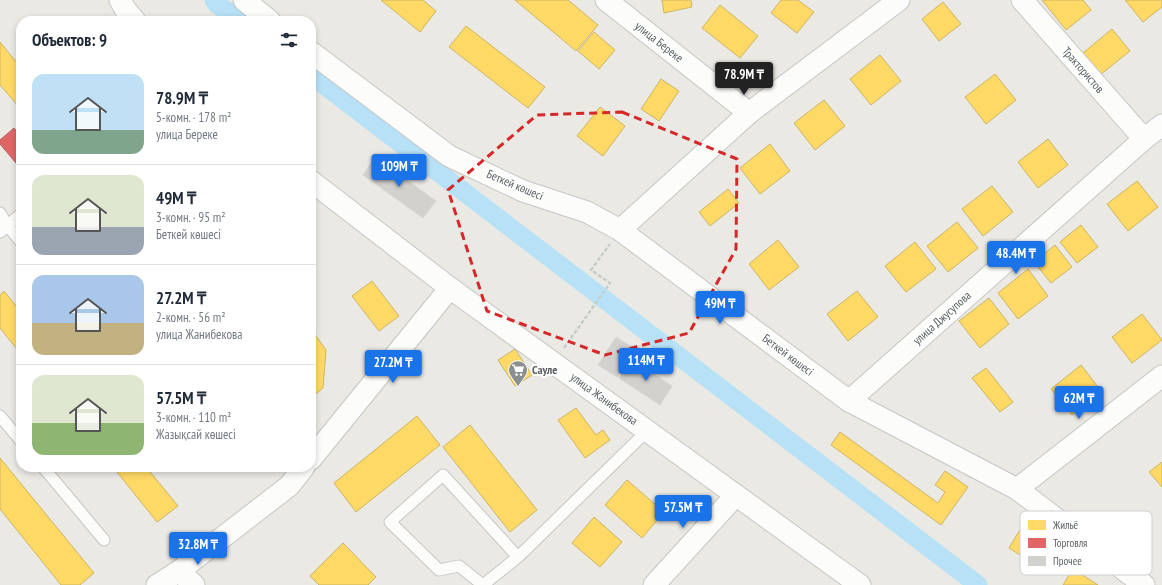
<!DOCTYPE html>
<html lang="ru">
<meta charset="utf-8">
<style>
:root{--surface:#fff;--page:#f6f6f7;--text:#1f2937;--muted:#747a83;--line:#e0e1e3;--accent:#1a73e8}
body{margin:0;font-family:"PT Sans Narrow",sans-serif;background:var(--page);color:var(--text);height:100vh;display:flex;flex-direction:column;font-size:15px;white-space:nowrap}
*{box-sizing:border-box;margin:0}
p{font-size:13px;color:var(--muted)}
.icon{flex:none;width:22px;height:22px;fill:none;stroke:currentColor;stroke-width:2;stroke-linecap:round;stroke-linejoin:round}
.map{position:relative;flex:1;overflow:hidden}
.panel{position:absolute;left:16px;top:16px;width:300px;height:456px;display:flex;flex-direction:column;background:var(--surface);border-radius:16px;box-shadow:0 2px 6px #0003}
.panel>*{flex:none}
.price{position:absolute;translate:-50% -34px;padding:0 9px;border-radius:4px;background:var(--accent);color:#fff;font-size:13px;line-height:26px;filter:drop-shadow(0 1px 2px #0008)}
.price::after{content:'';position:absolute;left:50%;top:24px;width:12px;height:9px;margin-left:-6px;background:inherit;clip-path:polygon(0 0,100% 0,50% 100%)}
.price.selected{background:#222;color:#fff}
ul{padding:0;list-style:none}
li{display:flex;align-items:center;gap:12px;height:100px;padding:0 16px}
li+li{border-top:1px solid var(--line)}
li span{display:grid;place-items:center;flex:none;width:112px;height:80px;border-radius:12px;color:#555}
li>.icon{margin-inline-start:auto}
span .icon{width:48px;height:48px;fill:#fffc;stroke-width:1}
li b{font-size:17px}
h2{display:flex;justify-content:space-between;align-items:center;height:48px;padding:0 16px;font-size:17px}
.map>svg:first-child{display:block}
</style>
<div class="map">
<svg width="1162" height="585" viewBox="0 0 1162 585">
<rect width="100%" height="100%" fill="#ebe9e4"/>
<g fill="#ffd966" stroke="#cdb465">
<polygon points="381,0 423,0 436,11 420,32"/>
<polygon points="515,0 568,0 598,25 576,51"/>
<polygon points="662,0 691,0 692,7 664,13"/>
<polygon points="781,0 798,0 814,12 797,33 771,13"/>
<polygon points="1042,0 1083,0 1091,10 1066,30"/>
<polygon points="1125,0 1162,0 1162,7 1143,22"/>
<polygon points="943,2 961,24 939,41 922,19"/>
<polygon points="720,5 758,36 740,58 702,28"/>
<polygon points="466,26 545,87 528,108 449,47"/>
<polygon points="1112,29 1130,51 1100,75 1083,53"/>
<polygon points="594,32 615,50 599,69 578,51"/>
<polygon points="0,42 21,68 21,106 19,107 0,85"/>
<polygon points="880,55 901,81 871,105 850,79"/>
<polygon points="995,74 1016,100 986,124 965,97"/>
<polygon points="661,79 679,91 659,121 641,109"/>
<polygon points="824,100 845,126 815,150 794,123"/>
<polygon points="600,107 625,126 603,156 577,136"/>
<polygon points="1048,139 1068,165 1038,188 1018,162"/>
<polygon points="770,144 790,171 760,194 740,168"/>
<polygon points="1137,181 1158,207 1128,231 1107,204"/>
<polygon points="992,186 1013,212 983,236 962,209"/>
<polygon points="728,189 739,203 710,226 699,212"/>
<polygon points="957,222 978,248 948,272 927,246"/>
<polygon points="1081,225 1098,247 1077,263 1060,242"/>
<polygon points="778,240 799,267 769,290 749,264"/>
<polygon points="915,242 936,269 906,292 885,266"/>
<polygon points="1055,245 1072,267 1051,283 1034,262"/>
<polygon points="1028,269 1048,296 1018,319 998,293"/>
<polygon points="372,281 399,316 379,331 352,296"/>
<polygon points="4,291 21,312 21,354 0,328 0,295"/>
<polygon points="857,291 878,317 848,341 827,314"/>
<polygon points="989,298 1009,324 980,348 959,321"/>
<polygon points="1142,314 1162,340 1132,363 1112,337"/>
<polygon points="311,329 326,350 323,388 311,398"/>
<polygon points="515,349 532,375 515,386 498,360"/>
<polygon points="1081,365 1101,391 1072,415 1051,389"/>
<polygon points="986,368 1013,402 1000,412 972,378"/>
<polygon points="576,408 596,435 603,430 610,440 585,458 558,420"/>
<polygon points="417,416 440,445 356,512 334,483"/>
<polygon points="470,425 537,510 510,532 443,447"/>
<polygon points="840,432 938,503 945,492 935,485 945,471 968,487 941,525 831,445"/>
<polygon points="0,458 94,573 80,585 61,585 0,509"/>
<polygon points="1162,462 1162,487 1149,472"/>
<polygon points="113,467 146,467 178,506 157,522"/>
<polygon points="627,480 664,512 642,538 605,505"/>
<polygon points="594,517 622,542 600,567 572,543"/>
<polygon points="1026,520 1057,539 1040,568 1009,548"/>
<polygon points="343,543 376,577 368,585 319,585 310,576"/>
<polygon points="1073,569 1098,585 1063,585"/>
</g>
<polygon fill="#e06666" stroke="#b86465" points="14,128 21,137 21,169 0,144 0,140"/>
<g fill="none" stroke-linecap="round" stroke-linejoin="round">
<g stroke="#b6e1f7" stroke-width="19">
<polyline points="214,0 217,4 240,21"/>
<polyline points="311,75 978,585"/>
</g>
</g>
<g fill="#d2d1ce" stroke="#dad7d3">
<polygon points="375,157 436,201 423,218 363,175"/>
<polygon points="616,337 635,349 617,377 598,365"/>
<polygon points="631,359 672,386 660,405 619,378"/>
</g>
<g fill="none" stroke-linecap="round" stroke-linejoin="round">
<defs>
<g id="service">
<polyline points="0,213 7,225 21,242"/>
<polyline points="0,232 21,214"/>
<polyline points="0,416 21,441"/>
<polyline points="43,467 104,540"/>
<polyline points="483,585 459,566 439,570 390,522 443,475 518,557"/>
<polyline points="483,585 518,557 647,431"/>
</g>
<g id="minor">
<polyline points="120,0 125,9 135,21"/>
<polyline points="244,0 270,21"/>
<polyline points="606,0 749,113"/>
<polyline points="1022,0 1144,139"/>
<polyline points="311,52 449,156 523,191 587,212 620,230 849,401 1017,489 1144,585"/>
<polyline points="311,181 450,288 860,585"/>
<polyline points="620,230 749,113 899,0"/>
<polyline points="849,401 1144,139 1162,125"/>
<polyline points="311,459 450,288"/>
<polyline points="1017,489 1162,376"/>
<polyline points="179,571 194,585"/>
<polyline points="157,585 179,571 289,486 304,467"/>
<polyline points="654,585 736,495"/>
</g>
</defs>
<use href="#service" stroke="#c6c6c5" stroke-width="13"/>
<use href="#minor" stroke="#c6c6c5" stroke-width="23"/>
<g stroke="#c6cdc9" stroke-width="2.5" stroke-dasharray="4 2" stroke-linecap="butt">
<polyline points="230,21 234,17"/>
<polyline points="564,348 610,283 591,270 610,244"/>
</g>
<use href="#service" stroke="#fcfcfb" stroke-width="11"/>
<use href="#minor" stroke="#fcfcfb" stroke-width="21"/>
</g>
<path fill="none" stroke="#d62828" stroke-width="3" stroke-dasharray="8 5" stroke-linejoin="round" d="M622 112 737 159 736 249 689 333 605 355 487 311 448 190 537 115Z"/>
<defs>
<symbol id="supermarket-pin" viewBox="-11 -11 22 30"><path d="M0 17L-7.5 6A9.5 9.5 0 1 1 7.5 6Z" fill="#8c8f90" stroke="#fff"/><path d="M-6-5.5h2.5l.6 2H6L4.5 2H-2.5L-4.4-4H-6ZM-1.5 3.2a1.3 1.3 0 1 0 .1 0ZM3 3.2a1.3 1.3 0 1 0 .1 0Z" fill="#fff"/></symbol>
</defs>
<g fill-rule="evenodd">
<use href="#supermarket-pin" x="507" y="359" width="22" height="30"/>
</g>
<g text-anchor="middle" stroke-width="4" stroke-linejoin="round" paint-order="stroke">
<g font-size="12" fill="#595f63" stroke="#fff">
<text transform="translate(659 42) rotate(38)" y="4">улица Береке</text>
<text transform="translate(1083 70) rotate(49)" y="4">Трактористов</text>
<text transform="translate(515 185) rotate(23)" y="4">Беткей көшесі</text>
<text transform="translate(942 318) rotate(-42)" y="4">улица Джусупова</text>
<text transform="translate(788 355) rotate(37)" y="4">Беткей көшесі</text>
<text transform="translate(604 399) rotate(36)" y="4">улица Жанибекова</text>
</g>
<g font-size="12" font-weight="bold" fill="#595f63" stroke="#fff" text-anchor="start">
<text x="532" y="374">Сауле</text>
</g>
</g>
<rect x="1020" y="511" width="132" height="64" rx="6" fill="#fff" stroke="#cdcfd0" stroke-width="1"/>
<rect x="1028" y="520" width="18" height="10" fill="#ffd966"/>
<rect x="1028" y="538" width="18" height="10" fill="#e06666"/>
<rect x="1028" y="556" width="18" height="10" fill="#d2d1ce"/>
<g font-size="11" fill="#595f63">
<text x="1053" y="529">Жильё</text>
<text x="1053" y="547">Торговля</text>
<text x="1053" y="565">Прочее</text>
</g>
</svg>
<b class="price selected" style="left:744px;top:96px">78.9M ₸</b>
<b class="price" style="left:399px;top:188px">109M ₸</b>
<b class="price" style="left:1016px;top:275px">48.4M ₸</b>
<b class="price" style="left:720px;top:325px">49M ₸</b>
<b class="price" style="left:646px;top:382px">114M ₸</b>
<b class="price" style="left:393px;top:384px">27.2M ₸</b>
<b class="price" style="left:1079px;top:420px">62M ₸</b>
<b class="price" style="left:683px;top:529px">57.5M ₸</b>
<b class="price" style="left:198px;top:566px">32.8M ₸</b>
<section class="panel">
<h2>Объектов: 9<svg class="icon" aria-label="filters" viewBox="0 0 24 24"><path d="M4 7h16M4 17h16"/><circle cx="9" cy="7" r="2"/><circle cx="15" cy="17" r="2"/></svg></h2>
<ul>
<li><span style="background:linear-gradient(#bfe0f5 70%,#7fa58c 0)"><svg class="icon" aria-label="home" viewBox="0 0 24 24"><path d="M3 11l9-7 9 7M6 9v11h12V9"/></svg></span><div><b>78.9M ₸</b><p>5-комн. · 178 m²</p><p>улица Береке</p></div></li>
<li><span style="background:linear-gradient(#dfe7d0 65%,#9aa5b1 0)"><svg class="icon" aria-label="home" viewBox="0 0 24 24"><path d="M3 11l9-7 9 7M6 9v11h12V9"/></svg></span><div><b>49M ₸</b><p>3-комн. · 95 m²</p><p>Беткей көшесі</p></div></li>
<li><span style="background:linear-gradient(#a9c7e8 60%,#c2b280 0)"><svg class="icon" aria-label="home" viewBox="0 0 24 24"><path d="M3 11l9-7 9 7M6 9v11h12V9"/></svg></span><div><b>27.2M ₸</b><p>2-комн. · 56 m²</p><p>улица Жанибекова</p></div></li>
<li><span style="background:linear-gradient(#dfe7d0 60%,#8fb573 0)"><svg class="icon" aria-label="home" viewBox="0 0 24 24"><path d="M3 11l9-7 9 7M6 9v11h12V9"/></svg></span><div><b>57.5M ₸</b><p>3-комн. · 110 m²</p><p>Жазықсай көшесі</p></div></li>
</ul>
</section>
</div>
